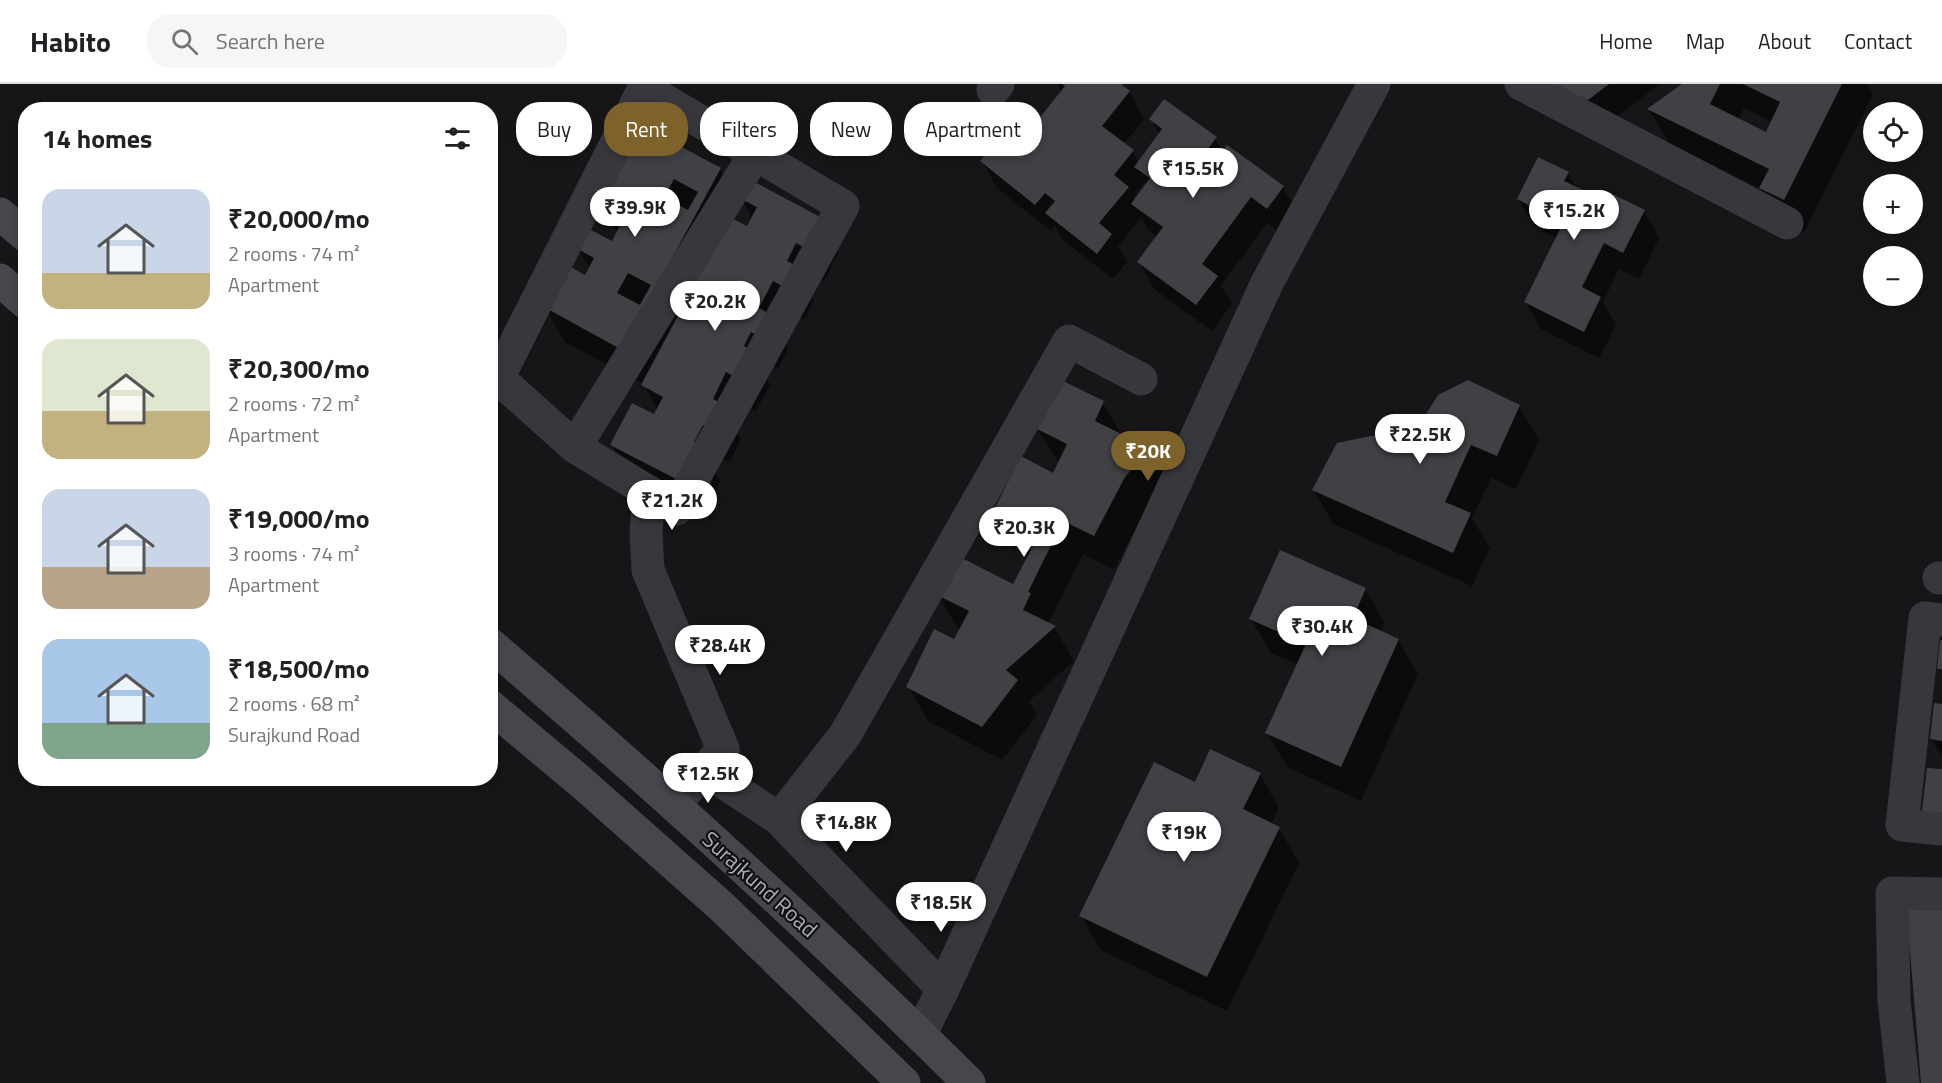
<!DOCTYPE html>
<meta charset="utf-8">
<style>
:root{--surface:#fff;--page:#f6f6f6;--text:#202124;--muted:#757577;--line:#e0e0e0;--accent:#7e622b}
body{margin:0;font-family:"Titillium Web",sans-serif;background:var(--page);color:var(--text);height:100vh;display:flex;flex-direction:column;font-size:22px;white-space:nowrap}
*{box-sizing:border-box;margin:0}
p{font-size:20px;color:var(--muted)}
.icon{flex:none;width:33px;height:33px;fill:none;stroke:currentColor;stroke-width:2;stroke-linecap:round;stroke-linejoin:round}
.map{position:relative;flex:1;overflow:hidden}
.side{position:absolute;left:18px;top:18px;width:480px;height:684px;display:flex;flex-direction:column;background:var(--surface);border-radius:24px;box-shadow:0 3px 9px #0003}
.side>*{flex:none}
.banner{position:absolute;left:516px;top:18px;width:570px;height:54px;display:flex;gap:12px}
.buttons{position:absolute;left:1863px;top:18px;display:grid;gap:12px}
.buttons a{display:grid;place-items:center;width:60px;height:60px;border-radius:50%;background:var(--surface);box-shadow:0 3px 9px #0003;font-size:30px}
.price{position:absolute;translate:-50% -51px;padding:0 14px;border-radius:21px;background:#fff;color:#222;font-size:20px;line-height:39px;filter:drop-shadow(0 2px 3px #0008)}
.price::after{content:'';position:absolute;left:50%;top:36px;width:18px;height:14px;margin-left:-9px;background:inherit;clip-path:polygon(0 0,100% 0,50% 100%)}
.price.selected{background:var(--accent);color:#fff}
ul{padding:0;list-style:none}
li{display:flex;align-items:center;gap:18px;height:150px;padding:0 24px}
li span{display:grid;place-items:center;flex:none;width:168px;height:120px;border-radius:18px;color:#555}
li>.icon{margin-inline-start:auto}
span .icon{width:72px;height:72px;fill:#fffc;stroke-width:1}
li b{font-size:26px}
h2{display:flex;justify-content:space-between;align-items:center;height:72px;padding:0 24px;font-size:26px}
.tag{padding:0 21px;border-radius:24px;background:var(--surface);box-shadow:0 3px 9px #0003;font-size:21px;line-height:54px}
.tag.selected{background:var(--accent);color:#fff}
header{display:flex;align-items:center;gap:36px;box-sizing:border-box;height:84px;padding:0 30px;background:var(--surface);border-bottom:2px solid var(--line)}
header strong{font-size:28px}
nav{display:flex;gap:33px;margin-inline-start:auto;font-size:21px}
.search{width:420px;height:54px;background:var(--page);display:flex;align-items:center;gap:15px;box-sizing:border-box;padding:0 21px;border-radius:24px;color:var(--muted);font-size:22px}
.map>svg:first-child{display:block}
</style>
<header>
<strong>Habito</strong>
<div class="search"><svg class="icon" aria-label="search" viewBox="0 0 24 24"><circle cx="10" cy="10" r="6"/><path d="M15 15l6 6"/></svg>Search here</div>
<nav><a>Home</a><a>Map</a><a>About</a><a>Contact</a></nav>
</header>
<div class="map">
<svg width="1942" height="999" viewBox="0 0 1942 999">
<rect width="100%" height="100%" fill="#161618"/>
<g fill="#0007" fill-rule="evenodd">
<path d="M1058 0H1118L1129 8 1144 35 1124 60 1132 67 1139 79 1160 51 1151 35 1215 54 1223 68 1283 103 1298 130 1283 151 1267 139 1221 201 1232 220 1212 247 1154 205 1139 178 1157 153 1148 146 1141 134 1118 162 1127 178 1113 195 1063 156 1055 142 1051 147 997 104 982 77 1013 69 1062 8ZM1145 98 1146 101 1135 117 1133 113Z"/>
<polygon points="1536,0 1660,0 1604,42"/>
<path d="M1684 0H1867L1873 11 1804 149 1780 138 1761 105 1669 59 1649 26ZM1744 24 1772 38 1766 50 1738 36Z"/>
<path d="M644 45 720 85 740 120 731 136 747 144 752 134 741 114 819 134 839 168 824 197 816 193 809 207 814 217 804 236 793 231 781 253 788 265 778 285 771 281 765 293 770 301 756 327 746 322 735 344 741 355 730 378 722 375 715 388 720 397 702 431 632 395 612 361 655 332 658 327 644 300 565 258 545 223 585 193 590 185 578 164 612 159 618 149 602 122ZM693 206 706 230 703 236 682 226Z"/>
<polygon points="1568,89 1577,105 1602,117 1644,127 1659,154 1639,195 1619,185 1603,218 1616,241 1599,274 1541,245 1525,218 1557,154 1534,142 1518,115"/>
<polygon points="1103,319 1122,352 1149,366 1169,400 1144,428 1114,486 1083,470 1048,540 1054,543 1074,577 1029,617 1037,631 1002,676 928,637 908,602 955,557 961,546 958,545 938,511 1014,502 1030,472 1014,464 994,430 1054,391 1059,379 1037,344"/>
<polygon points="1519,322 1539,356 1516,405 1491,394 1472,434 1490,464 1472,502 1333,440 1314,406 1410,358"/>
<polygon points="1365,505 1385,539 1381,548 1398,556 1418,590 1361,717 1287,683 1267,649 1298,581 1271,569 1251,535"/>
<polygon points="1942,621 1942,673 1931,655"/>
<polygon points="1260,690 1279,724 1271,741 1279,744 1299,779 1227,927 1101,866 1081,832 1195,700"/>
</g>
<g fill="#404145" fill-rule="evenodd">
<polygon points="1062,0 1121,0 1130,7 1102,42 1134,66 1114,91 1129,103 1099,139 1112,150 1097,170 1045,129 1055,117 1045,109 1035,121 980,77 998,55 1013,67 1065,2"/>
<polygon points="1549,0 1609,0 1588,16"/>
<polygon points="1682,0 1720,0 1710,20 1766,48 1780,18 1743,0 1842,0 1784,116 1759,104 1769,85 1647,25"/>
<polygon points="1164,15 1217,53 1207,66 1218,73 1227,61 1284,102 1267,125 1251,113 1202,180 1218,192 1196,221 1137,178 1163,143 1131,120 1150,94 1134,83 1162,45 1149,35"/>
<path d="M644 43 721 84 622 266 544 223 567 181 585 191 594 174 576 164 587 144 612 157 624 134 600 122ZM674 95 698 108 688 126 664 113ZM628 189 651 201 640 221 617 209Z"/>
<polygon points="1538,73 1569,88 1564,97 1602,115 1606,107 1645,126 1623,169 1604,159 1582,203 1601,213 1584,248 1524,218 1563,139 1517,115"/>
<polygon points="749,95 820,133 805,164 796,159 787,177 795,181 784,203 773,197 759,224 770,230 758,252 751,248 744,262 751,266 737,294 726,288 713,315 723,320 710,345 703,341 694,358 701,361 682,398 610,361 632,319 654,330 663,313 641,301 682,224 702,234 711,217 691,206 729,133 747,142 757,123 739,114"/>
<polygon points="1059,295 1104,317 1095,337 1150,364 1125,393 1094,452 1063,437 1028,508 1031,509 1023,526 1056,542 1006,586 1018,596 982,643 906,603 934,545 954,555 969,527 937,511 956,471 1013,500 1038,452 992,430 1021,372 1053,389 1067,360 1035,344"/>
<polygon points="1468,296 1520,321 1497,372 1471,361 1445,418 1471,429 1453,469 1312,406 1337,359 1376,351 1409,357 1438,311"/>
<polygon points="1280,466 1366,504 1353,534 1399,555 1341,683 1265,649 1306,560 1249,535"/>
<polygon points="1940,556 1942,556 1942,585 1937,585"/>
<polygon points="1934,619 1942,620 1942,657 1930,655"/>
<polygon points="1210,665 1261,689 1243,725 1280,743 1207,893 1079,832 1154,678 1195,698"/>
<polygon points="1927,684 1942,685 1942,731 1922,727"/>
<polygon points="1906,819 1942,822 1942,999 1921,999"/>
</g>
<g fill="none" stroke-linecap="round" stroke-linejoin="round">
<g stroke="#37383d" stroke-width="33">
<polyline points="1521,0 1787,139"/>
<polyline points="993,6 998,0"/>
<polyline points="575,363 498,294 644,4 843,122 677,425 575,363 755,70"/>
<polyline points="649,408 646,449 648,486 723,665 674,721"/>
<polyline points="1939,494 1942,494"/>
<polyline points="1942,536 1925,534 1902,741 1942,745"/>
<polyline points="705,686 779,735 943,905"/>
<polyline points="779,735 845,651 1069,257 1141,295"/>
<polyline points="920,951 943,905 1267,199 1374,0"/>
<polyline points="1903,999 1894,916 1892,809 1942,810"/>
</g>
<g stroke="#45474d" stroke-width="33">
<polyline points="0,130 26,152"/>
<polyline points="0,196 26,219"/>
<path d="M490 560C655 701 815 846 969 999"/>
<polyline points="490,622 581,698 722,823 904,999"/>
</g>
</g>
<g text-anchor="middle" stroke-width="4.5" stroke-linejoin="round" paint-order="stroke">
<g font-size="22" fill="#a8adb8" stroke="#111113">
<text transform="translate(760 800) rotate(42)" y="8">Surajkund Road</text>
</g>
</g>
</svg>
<div class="buttons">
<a><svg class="icon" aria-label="locate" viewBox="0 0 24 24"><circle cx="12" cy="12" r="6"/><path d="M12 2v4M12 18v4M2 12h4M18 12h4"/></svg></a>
<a>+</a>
<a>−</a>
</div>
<b class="price" style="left:1193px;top:115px">₹15.5K</b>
<b class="price" style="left:635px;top:154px">₹39.9K</b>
<b class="price" style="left:1574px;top:157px">₹15.2K</b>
<b class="price" style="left:715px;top:248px">₹20.2K</b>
<b class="price" style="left:1420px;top:381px">₹22.5K</b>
<b class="price selected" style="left:1148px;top:398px">₹20K</b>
<b class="price" style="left:672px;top:447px">₹21.2K</b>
<b class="price" style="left:1024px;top:474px">₹20.3K</b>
<b class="price" style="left:1322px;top:573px">₹30.4K</b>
<b class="price" style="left:720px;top:592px">₹28.4K</b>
<b class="price" style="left:708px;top:720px">₹12.5K</b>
<b class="price" style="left:846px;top:769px">₹14.8K</b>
<b class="price" style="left:1184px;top:779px">₹19K</b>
<b class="price" style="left:941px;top:849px">₹18.5K</b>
<div class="banner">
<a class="tag">Buy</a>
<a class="tag selected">Rent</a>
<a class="tag">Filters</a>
<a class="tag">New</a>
<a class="tag">Apartment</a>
</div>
<section class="side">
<h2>14 homes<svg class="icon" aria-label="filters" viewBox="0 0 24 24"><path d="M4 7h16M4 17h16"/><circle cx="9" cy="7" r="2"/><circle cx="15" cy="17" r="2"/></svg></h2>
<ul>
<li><span style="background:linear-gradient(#c9d6e8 70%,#c2b280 0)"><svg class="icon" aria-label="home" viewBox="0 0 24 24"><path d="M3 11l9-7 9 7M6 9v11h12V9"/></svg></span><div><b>₹20,000/mo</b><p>2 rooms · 74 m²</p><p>Apartment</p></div></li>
<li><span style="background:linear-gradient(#dfe7d0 60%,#c2b280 0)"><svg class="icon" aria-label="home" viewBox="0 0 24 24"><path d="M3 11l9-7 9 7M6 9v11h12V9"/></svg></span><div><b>₹20,300/mo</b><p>2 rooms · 72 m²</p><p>Apartment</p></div></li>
<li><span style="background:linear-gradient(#c9d6e8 65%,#b9a48a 0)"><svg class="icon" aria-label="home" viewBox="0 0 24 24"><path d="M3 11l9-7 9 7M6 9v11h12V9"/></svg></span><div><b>₹19,000/mo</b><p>3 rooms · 74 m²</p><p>Apartment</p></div></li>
<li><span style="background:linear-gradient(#a9c7e8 70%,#7fa58c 0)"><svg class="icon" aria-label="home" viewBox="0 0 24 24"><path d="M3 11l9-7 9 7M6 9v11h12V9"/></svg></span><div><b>₹18,500/mo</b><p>2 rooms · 68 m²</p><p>Surajkund Road</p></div></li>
</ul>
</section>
</div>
